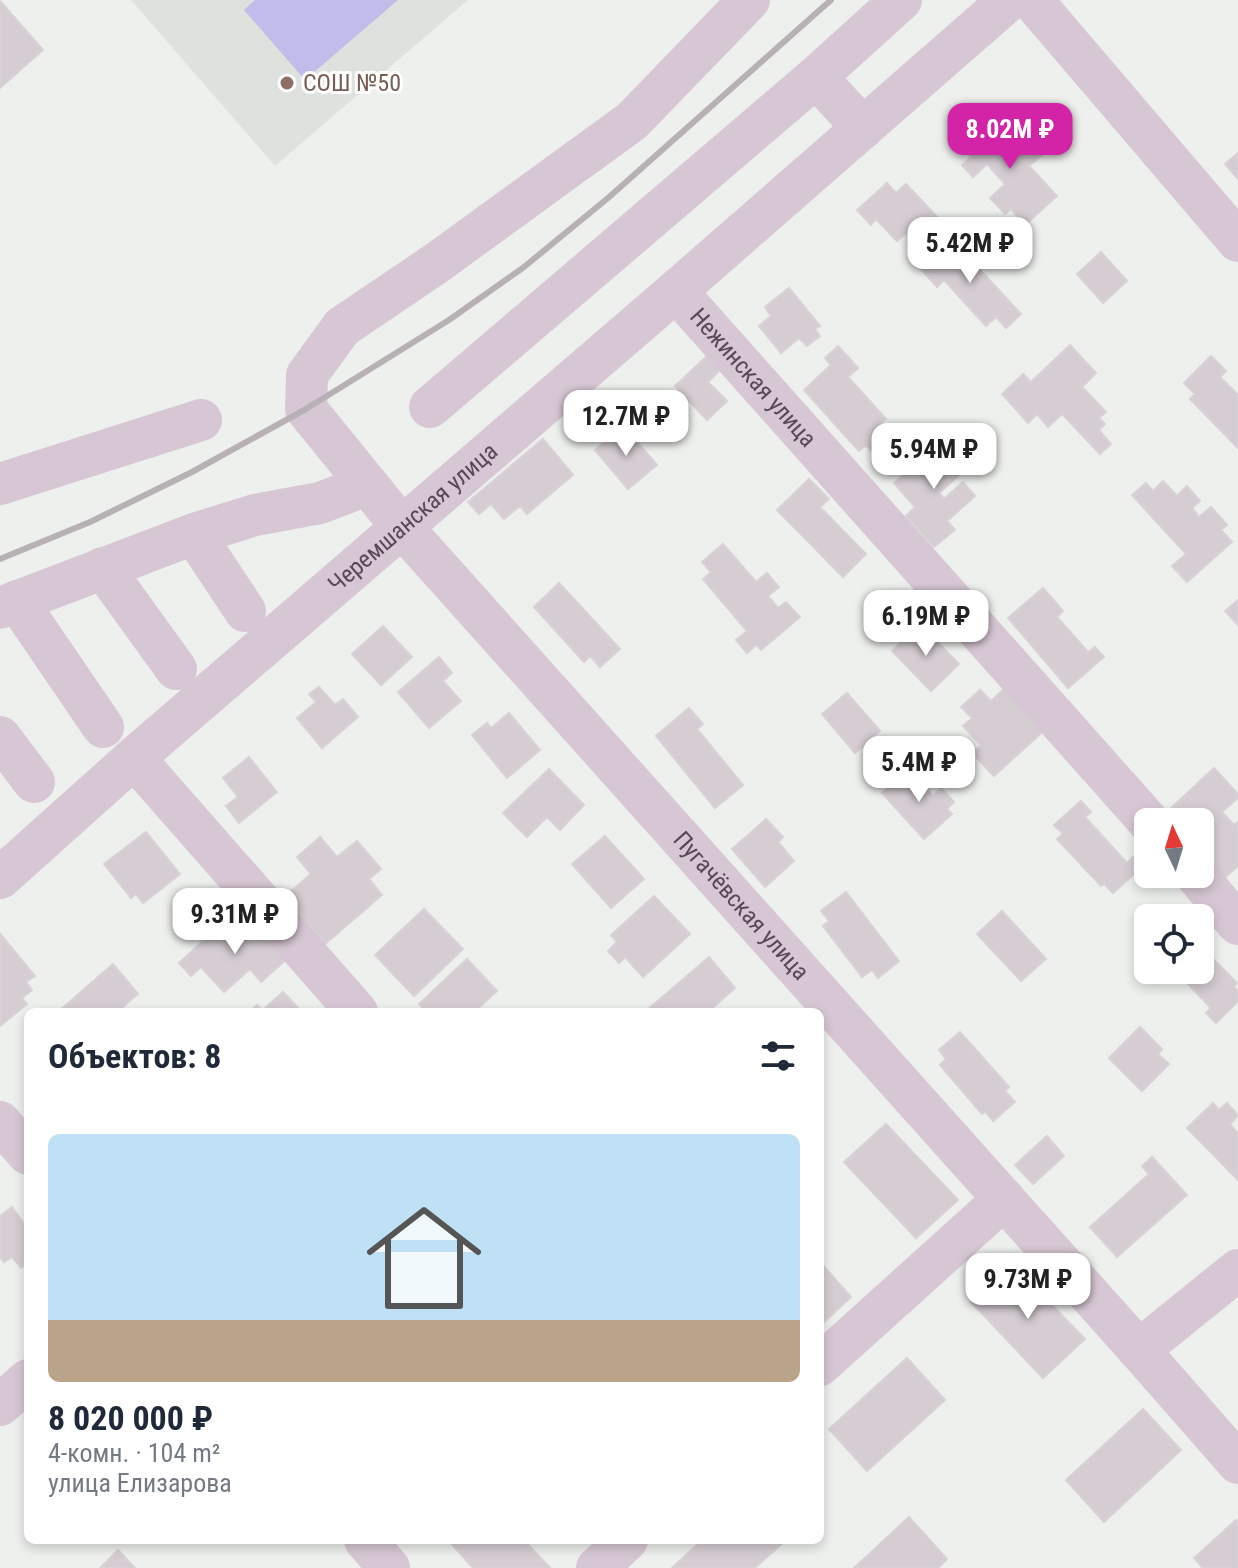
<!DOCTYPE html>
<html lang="ru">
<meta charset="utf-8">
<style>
:root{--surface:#fff;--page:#f2f2f3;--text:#1f2937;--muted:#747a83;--accent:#d324a7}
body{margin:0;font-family:"Roboto Condensed",sans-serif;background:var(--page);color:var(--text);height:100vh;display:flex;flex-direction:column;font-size:30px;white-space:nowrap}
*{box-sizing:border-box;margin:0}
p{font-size:26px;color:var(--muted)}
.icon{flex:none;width:44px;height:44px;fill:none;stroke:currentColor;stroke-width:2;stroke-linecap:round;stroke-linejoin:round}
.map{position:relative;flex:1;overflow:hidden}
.side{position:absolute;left:24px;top:1008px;width:800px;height:536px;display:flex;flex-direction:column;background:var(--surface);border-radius:12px;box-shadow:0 4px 12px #0003}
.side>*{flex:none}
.needle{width:52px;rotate:356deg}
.buttons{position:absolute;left:1134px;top:808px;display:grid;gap:16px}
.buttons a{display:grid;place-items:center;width:80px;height:80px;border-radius:12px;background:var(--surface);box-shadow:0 4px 12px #0003;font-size:40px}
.price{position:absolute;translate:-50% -68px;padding:0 18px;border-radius:16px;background:#fff;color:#222;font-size:26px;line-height:52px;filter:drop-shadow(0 2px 4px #0008)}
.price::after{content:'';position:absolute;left:50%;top:48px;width:24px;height:18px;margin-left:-12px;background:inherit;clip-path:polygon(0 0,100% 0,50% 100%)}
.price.selected{background:var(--accent);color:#fff}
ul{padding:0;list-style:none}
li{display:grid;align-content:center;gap:16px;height:424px;padding:0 24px}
li span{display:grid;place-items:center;height:248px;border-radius:12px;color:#555}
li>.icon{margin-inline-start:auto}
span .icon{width:144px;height:144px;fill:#fffc;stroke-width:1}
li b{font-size:34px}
h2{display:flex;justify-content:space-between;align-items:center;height:96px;padding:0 24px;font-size:34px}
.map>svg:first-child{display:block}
</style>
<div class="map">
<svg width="1238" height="1568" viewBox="0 0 1238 1568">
<rect width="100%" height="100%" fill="#eef0ed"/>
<polygon fill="#dfe1de" points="131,0 468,0 275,166"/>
<polygon fill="#c1bdeb" points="255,0 398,0 305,80 244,10"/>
<g fill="#d5cdd2" stroke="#d8d1d6" stroke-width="2">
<polygon points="0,1 43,50 0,88"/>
<polygon points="1008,120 1041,156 1029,166 1057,196 1025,225 1011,209 1005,214 990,198 1005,184 987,164 973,177 962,165 971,157 961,146 980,129 988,138"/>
<polygon points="1238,153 1238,179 1225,164"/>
<polygon points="887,183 896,193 906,184 941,221 928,233 918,222 897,241 876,219 871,225 857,210"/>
<polygon points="963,243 974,254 970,259 1021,314 1006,328 996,317 986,326 944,280 937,287 920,268 947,244 954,252"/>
<polygon points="1101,252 1127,281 1103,303 1077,274"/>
<polygon points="789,288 820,326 815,329 820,336 807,346 799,338 781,353 759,326 771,316 765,307"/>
<polygon points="1070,345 1096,373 1082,387 1106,412 1099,418 1105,424 1099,430 1111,444 1100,454 1062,414 1048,427 1037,414 1028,423 1002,394 1023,374 1031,382"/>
<polygon points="838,346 858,368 848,377 886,419 881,423 890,433 871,450 866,445 859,451 804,390 831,365 825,358"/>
<polygon points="707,356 720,370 708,382 727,401 707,420 675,386"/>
<polygon points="1211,356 1226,371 1220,377 1238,395 1238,448 1190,399 1195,394 1184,383"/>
<polygon points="623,426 657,465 628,489 595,450"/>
<polygon points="543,439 573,475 527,514 520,506 504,519 491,504 479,514 468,502"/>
<polygon points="925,442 933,450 942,442 966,469 939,493 944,499 963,482 975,496 947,521 955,530 934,547 906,516 915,507 894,483 915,465 908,456"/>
<polygon points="809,479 829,499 820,507 866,554 843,577 777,510"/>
<polygon points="1163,481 1177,496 1187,486 1200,501 1192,508 1199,517 1211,507 1227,525 1221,530 1232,542 1187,582 1172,566 1186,554 1132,495 1146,483 1153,491"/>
<polygon points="723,544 756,582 767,573 779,587 768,596 778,608 786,602 800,617 761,650 756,645 747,653 736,640 747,631 703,579 711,572 702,562"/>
<polygon points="559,583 620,649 600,667 590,656 584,662 534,607"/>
<polygon points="1043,588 1063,611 1057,617 1088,652 1095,647 1104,657 1068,688 1008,618"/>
<polygon points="1238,600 1238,625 1225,611"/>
<polygon points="920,624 959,664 931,691 892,651"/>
<polygon points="383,626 412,657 381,685 352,654"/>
<polygon points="439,657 452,673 443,681 461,701 429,728 398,692"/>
<polygon points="1009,684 1048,727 994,776 972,753 981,745 963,726 972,718 961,707 980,690 991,701"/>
<polygon points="319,687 335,705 343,699 358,717 322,748 297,718 316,702 309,694"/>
<polygon points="847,693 880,731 855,753 822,714"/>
<polygon points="689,708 703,724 697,729 743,785 715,808 656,736"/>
<polygon points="509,713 540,750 507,778 472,735 487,723 491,728"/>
<polygon points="249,757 277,792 239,823 226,806 238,797 223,778"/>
<polygon points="1214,768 1238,794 1238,798 1222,812 1234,825 1238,822 1238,866 1218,884 1201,866 1213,855 1200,841 1200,822 1182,822 1170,809"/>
<polygon points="549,769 584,805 560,830 547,817 527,837 503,813"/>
<polygon points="908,769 933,796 941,788 954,802 947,809 952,814 924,839 882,793"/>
<polygon points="1081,801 1091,812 1085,817 1127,863 1133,857 1142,867 1113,893 1104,884 1101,886 1057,839 1063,834 1054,825"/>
<polygon points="766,819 783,837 778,842 794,861 765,887 732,849"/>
<polygon points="146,832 180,874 143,903 136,894 131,898 104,864"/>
<polygon points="605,836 644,879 611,908 572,864"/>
<polygon points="320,837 337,857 357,841 381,869 369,879 382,895 325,944 285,896 311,874 297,857"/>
<polygon points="846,892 899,961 878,978 872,970 862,977 823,926 829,921 821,911"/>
<polygon points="654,896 690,934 643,977 625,957 619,963 608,951 617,942 611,935"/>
<polygon points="424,909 463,949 414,996 375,955"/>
<polygon points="1002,911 1046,959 1021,981 977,934"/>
<polygon points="236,924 250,940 263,928 289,957 261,982 250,969 224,992 201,967 191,976 179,963 218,927 225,935"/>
<polygon points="1,935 35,976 26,982 32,990 22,998 27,1004 0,1026"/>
<polygon points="709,957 735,988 708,1012 683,1012 680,1008 675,1012 645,1012"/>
<polygon points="467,959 497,991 474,1012 427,1012 419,1004"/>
<polygon points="1213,959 1237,983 1234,987 1238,991 1238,1001 1216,1023 1206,1013 1211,1008 1187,983"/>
<polygon points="113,964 138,994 117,1012 58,1012"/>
<polygon points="283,992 302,1012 249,1012 257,1005 263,1010"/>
<polygon points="1140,1027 1162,1049 1158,1054 1169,1064 1142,1091 1109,1058"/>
<polygon points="960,1032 1009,1087 1005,1091 1015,1102 993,1121 985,1111 982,1114 940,1065 946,1059 939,1050"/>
<polygon points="1213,1103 1219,1110 1227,1103 1238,1115 1230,1125 1238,1133 1238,1180 1187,1128"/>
<polygon points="886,1124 958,1200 916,1238 844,1162"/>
<polygon points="1047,1136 1064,1156 1033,1184 1015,1165"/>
<polygon points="1152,1157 1187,1195 1117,1257 1090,1227 1149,1174 1142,1166"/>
<polygon points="12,1207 28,1229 28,1263 21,1268 12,1257 4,1262 0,1257 0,1216"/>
<polygon points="820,1262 851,1297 820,1326"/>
<polygon points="1012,1264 1085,1339 1043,1378 971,1302"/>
<polygon points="907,1358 945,1400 867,1471 829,1429"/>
<polygon points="1143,1409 1181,1450 1104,1522 1066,1480"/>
<polygon points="909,1517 947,1559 938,1568 854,1568"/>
<polygon points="1236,1520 1238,1522 1238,1568 1203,1568 1194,1558"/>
<polygon points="448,1540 524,1540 550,1568 473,1568"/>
<polygon points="702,1540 782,1540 784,1542 755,1568 672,1568"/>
<polygon points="118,1550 135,1568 100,1568"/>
</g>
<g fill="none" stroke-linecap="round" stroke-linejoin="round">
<g stroke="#d7c7d4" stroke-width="42">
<path id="s1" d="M749 0 632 121 438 262 342 327 307 375 306 409 402 527 1139 1350 1238 1463"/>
<polyline points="1032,0 1238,241"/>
<polyline points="863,128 816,77 901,0"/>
<path id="s2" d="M676 291 1149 822"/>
<polyline points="430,407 816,77"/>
<polyline points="0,484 201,420"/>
<polyline points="194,534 245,611"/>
<polyline points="103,568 176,669"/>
<polyline points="17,601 103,727"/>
<polyline points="0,608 194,534 255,515 320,503 367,485"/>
<polyline points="0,737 34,782"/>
<polyline points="134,758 357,1012"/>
<polyline points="1195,874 1238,924"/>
<path id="s3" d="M0 878 134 758 676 291 1009 0"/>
<polyline points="0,1122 28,1154"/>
<polyline points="1139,1350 1238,1270"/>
<polyline points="820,1365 1004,1199"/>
<polyline points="0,1405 28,1380"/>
<polyline points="365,1540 389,1568"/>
<polyline points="597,1568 627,1540"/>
</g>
<polyline stroke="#b7b0b5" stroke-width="6" points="0,559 90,522 192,472 306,409 449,320 524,267 608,198 831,0"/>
</g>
<circle fill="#8d6e63" stroke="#fff" stroke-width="3" cx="287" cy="83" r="8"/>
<g text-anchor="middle" stroke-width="6" stroke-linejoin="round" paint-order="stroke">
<g font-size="24" fill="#785e54" stroke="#fff" text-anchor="start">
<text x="303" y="91">СОШ №50</text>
</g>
<g font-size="24" fill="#594656" stroke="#fff">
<text dy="8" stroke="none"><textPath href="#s2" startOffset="116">Нежинская улица</textPath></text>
<text dy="8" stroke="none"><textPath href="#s3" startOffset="548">Черемшанская улица</textPath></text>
<text dy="8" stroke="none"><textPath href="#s1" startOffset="1278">Пугачёвская улица</textPath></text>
</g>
</g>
</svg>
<div class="buttons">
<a><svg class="needle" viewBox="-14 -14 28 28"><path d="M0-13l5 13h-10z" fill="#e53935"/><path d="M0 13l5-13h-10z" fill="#747a83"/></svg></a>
<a><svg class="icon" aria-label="locate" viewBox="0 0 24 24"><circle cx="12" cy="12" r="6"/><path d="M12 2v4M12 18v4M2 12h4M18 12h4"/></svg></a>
</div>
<b class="price selected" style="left:1010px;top:171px">8.02M ₽</b>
<b class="price" style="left:970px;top:285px">5.42M ₽</b>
<b class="price" style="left:626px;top:458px">12.7M ₽</b>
<b class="price" style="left:934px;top:491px">5.94M ₽</b>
<b class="price" style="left:926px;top:658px">6.19M ₽</b>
<b class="price" style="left:919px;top:804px">5.4M ₽</b>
<b class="price" style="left:235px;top:956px">9.31M ₽</b>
<b class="price" style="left:1028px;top:1321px">9.73M ₽</b>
<section class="side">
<h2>Объектов: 8<svg class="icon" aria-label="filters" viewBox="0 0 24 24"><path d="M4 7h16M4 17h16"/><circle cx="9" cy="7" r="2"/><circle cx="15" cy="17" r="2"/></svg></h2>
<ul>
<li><span style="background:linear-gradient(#bfe0f5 75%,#b9a48a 0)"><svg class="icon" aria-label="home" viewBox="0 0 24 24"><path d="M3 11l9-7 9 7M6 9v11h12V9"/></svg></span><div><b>8 020 000 ₽</b><p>4-комн. · 104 m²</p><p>улица Елизарова</p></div></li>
</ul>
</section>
</div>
